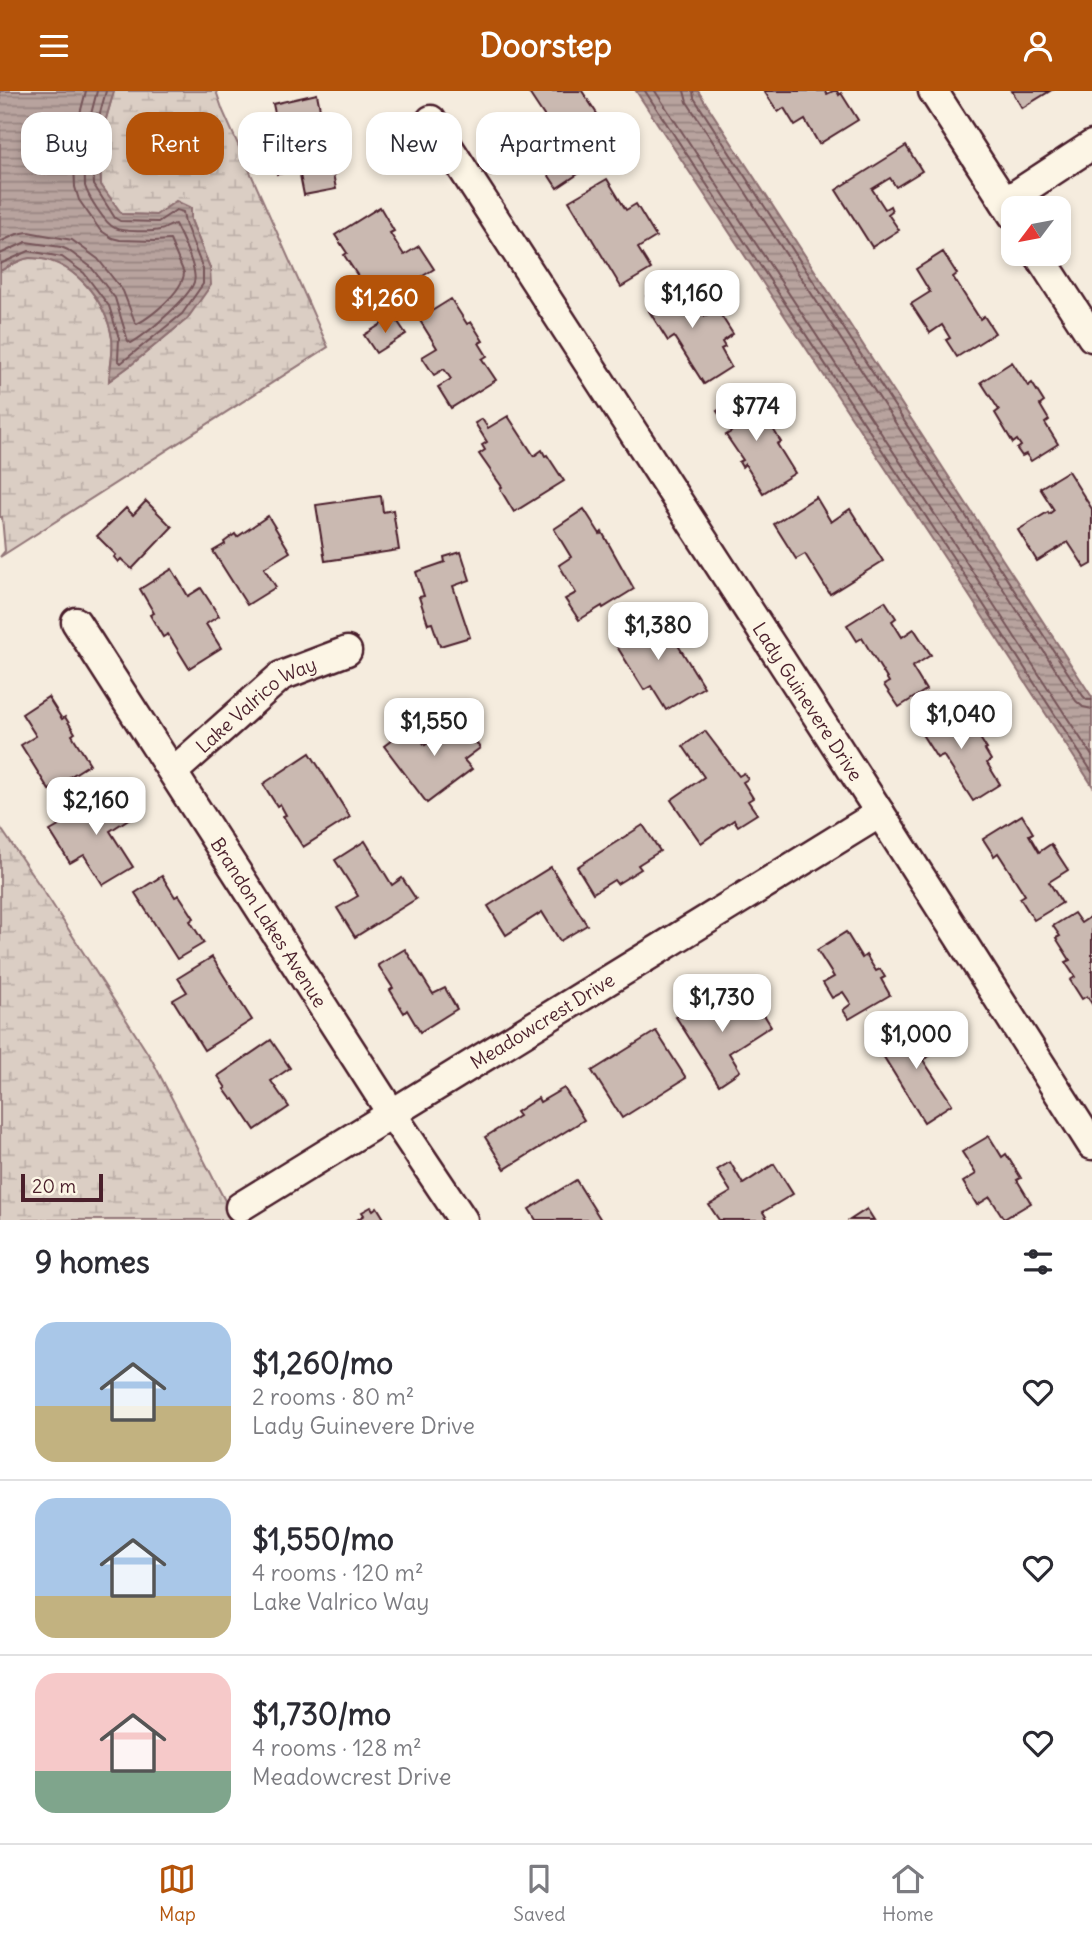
<!DOCTYPE html>
<meta charset="utf-8">
<style>
:root{--surface:#fff;--page:#f7f7f7;--text:#2b2b33;--muted:#7c7c81;--line:#e1e1e2;--accent:#b45309}
body{margin:0;font-family:Delius,sans-serif;background:var(--page);color:var(--text);height:100vh;display:flex;flex-direction:column;font-size:26px;white-space:nowrap}
*{box-sizing:border-box;margin:0}
p{font-size:23px;color:var(--muted)}
.icon{flex:none;width:38px;height:38px;fill:none;stroke:currentColor;stroke-width:2;stroke-linecap:round;stroke-linejoin:round}
.map{position:relative;height:1129px;overflow:hidden}
.drawer{display:flex;flex-direction:column;background:var(--surface);flex:1}
.drawer>*{flex:none}
.hud{position:absolute;left:21px;top:21px;width:700px;height:63px;display:flex;gap:14px}
.needle{width:46px;rotate:238deg}
.fabs{position:absolute;left:1001px;top:105px;display:grid;gap:14px}
.fabs a{display:grid;place-items:center;width:70px;height:70px;border-radius:14px;background:var(--surface);box-shadow:0 4px 10px #0003;font-size:35px}
.scale{position:absolute;left:21px;bottom:18px;width:82px;box-sizing:border-box;padding-left:7px;border:4px solid #4a1f2b;border-top:0;font-size:19px;line-height:24px;white-space:nowrap;color:#4a1f2b;-webkit-text-stroke:5px #fcf5e5;paint-order:stroke}
.price{position:absolute;translate:-50% -60px;padding:0 16px;border-radius:14px;background:#fff;color:#222;font-size:23px;line-height:46px;filter:drop-shadow(0 2px 4px #0008)}
.price::after{content:'';position:absolute;left:50%;top:42px;width:21px;height:16px;margin-left:-10px;background:inherit;clip-path:polygon(0 0,100% 0,50% 100%)}
.price.active{background:var(--accent);color:#fff}
ul{padding:0;list-style:none}
li{display:flex;align-items:center;gap:21px;height:175px;padding:0 35px}
li+li{border-top:2px solid var(--line)}
li span{display:grid;place-items:center;flex:none;width:196px;height:140px;border-radius:21px;color:#555}
li>.icon{margin-inline-start:auto}
span .icon{width:84px;height:84px;fill:#fffc;stroke-width:1}
li b{font-size:30px}
h2{display:flex;justify-content:space-between;align-items:center;height:84px;padding:0 35px;font-size:30px}
.chip{padding:0 24px;border-radius:21px;background:var(--surface);box-shadow:0 4px 10px #0003;font-size:24px;line-height:63px}
.chip.active{background:var(--accent);color:#fff}
header{display:flex;justify-content:space-between;align-items:center;height:91px;padding:0 35px;background:var(--accent);color:#fff;font-size:32px;font-weight:700}
.tabs{display:flex;justify-content:space-around;align-items:center;height:98px;border-top:2px solid var(--line);background:var(--surface);font-size:19px;color:var(--muted)}
.tabs a{display:grid;justify-items:center;gap:4px}
.tabs .active{color:var(--accent)}
.map>svg:first-child{display:block}
</style>
<header><svg class="icon" aria-label="menu" viewBox="0 0 24 24"><path d="M4 6h16M4 12h16M4 18h16"/></svg>Doorstep<svg class="icon" aria-label="person" viewBox="0 0 24 24"><circle cx="12" cy="8" r="4"/><path d="M4 21q1-7 8-7t8 7"/></svg></header>
<div class="map">
<svg width="1092" height="1129" viewBox="0 0 1092 1129">
<defs>
<pattern id="wetland-marsh" width="20" height="14" patternUnits="userSpaceOnUse" patternTransform="scale(1.75)"><rect width="20" height="14" fill="#dbcec4"/><path d="M1 5h8M5 5V1M11 12h8M15 12V8" fill="none" stroke="#bdb0a9"/></pattern>
<pattern id="water-rules" width="6" height="5" patternUnits="userSpaceOnUse" patternTransform="scale(1.75)"><rect width="6" height="5" fill="#b8a39e"/><path d="M0 2.5h6" fill="none" stroke="#988481"/></pattern>
</defs>
<rect width="100%" height="100%" fill="#f5ecde"/>
<filter id="ink" filterUnits="userSpaceOnUse"><feTurbulence type="fractalNoise" baseFrequency=".0143" numOctaves="2"/><feDisplacementMap in="SourceGraphic" scale="14" xChannelSelector="R" yChannelSelector="G"/><feConvolveMatrix kernelMatrix="1 2 1 2 8 2 1 2 1" color-interpolation-filters="sRGB"/></filter>
<g filter="url(#ink)">
<g fill="url(#wetland-marsh)" stroke="#927678" stroke-width="2">
<path d="M114 0H216L223 20 328 256 0 466 5 460 2 426H0V180C8 176 20 168 29 167 71 165 106 208 112 247 114 260 110 276 109 290L131 274 187 228 210 177 191 129V117L156 124 121 123 101 94 99 52Z"/>
<polygon points="0,736 51,811 152,969 235,1129 0,1129"/>
</g>
<g fill="url(#water-rules)" stroke="#8c6e70" stroke-width="2">
<path d="M0 0H114L99 52 101 94 122 123 156 124 176 110 191 117V129L210 177 211 194 187 228 131 274 109 290C110 277 114 260 112 247 106 208 71 166 29 167 20 168 8 176 0 180Z"/>
<polygon points="636,0 698,0 1092,606 1092,694 948,472"/>
</g>
<g fill="none" stroke-linecap="round" stroke-linejoin="round">
<g stroke="#765459" stroke-width="2">
<polyline points="645,0 954,468 1092,681"/>
<polyline points="655,0 961,463 1092,665"/>
<polyline points="684,0 687,11 1076,610 1083,616 1092,618"/>
<polyline points="693,0 694,7 1083,605 1087,609 1092,609"/>
<path d="M0 151 17 143 28 141 72 149 98 168 123 200 135 231 137 233C152 225 183 200 184 182L170 149 155 150 120 149 112 147 100 139 79 109 75 96 73 49 86 0"/>
<path d="M0 163 26 151 61 156 68 159 91 176 115 207 128 250 131 252C146 244 189 207 194 191 198 180 180 143 175 133 169 134 166 138 160 139 152 141 122 141 115 137 105 133 88 105 85 95L84 50 97 0"/>
<polyline points="0,173 29,160 62,166 84,182 109,215 119,247 118,269 121,272 182,223 203,193 203,178 185,132 183,121 176,119 158,131 120,130 115,127 94,94 92,51 106,0"/>
</g>
</g>
<g fill="#cab9b1" stroke="#4a1f2b" stroke-width="2">
<polygon points="533,0 582,0 607,38 599,43 611,61 557,97 538,68 562,52 529,2"/>
<polygon points="764,0 825,0 827,3 833,0 837,0 839,4 841,2 858,29 819,53 805,29 795,35 784,17 778,21"/>
<polygon points="1012,0 1050,0 1022,17"/>
<polygon points="317,3 321,23 316,24 326,73 331,72 336,98 304,104 299,79 277,83 271,53 286,50 282,31 277,32 273,13"/>
<polygon points="906,55 922,80 896,96 890,87 872,98 885,118 890,115 892,120 888,123 899,139 872,156 836,99"/>
<polygon points="607,88 626,119 636,113 656,146 638,157 651,178 621,196 569,110"/>
<polygon points="380,116 394,140 390,142 404,164 419,155 434,178 377,214 344,164 347,162 335,144"/>
<polygon points="943,161 957,183 953,186 980,228 984,225 995,242 957,266 946,249 950,247 942,234 930,242 911,213 930,201 916,178"/>
<polygon points="667,192 674,204 687,196 705,225 717,218 733,243 722,251 725,256 721,258 731,276 704,293 674,246 668,250 649,220 653,217 646,205"/>
<polygon points="451,208 467,233 471,231 483,250 479,252 487,265 482,268 496,289 451,317 438,296 451,288 444,278 434,284 422,266 437,257 419,228"/>
<polygon points="394,225 406,243 376,262 364,244"/>
<polygon points="1012,271 1028,295 1032,292 1044,311 1040,314 1049,329 1045,332 1058,353 1031,370 1026,363 1022,365 1017,358 1021,355 1017,349 1013,352 995,322 999,319 981,291"/>
<polygon points="745,303 750,310 754,307 757,312 752,314 758,324 763,321 781,351 777,353 795,382 763,402 745,373 742,376 739,371 743,369 726,344 731,341 717,320"/>
<polygon points="508,325 534,365 542,359 545,365 547,364 564,390 514,421 500,398 502,396 479,363 485,359 482,354 487,351 475,332 482,328 488,337"/>
<polygon points="1068,380 1092,418 1092,473 1085,477 1068,451 1037,470 1018,439 1048,421 1049,423 1054,419 1040,397"/>
<polygon points="381,405 383,421 393,419 399,459 325,470 316,414"/>
<polygon points="816,406 831,431 850,418 883,470 830,503 805,463 796,468 774,433"/>
<polygon points="146,410 172,436 132,478 121,468 118,471 114,466 116,464 97,445 126,417 133,424"/>
<polygon points="584,418 600,443 602,441 634,498 603,517 602,515 579,529 565,508 576,502 559,474 571,466 554,438"/>
<polygon points="268,425 290,461 264,477 276,496 247,514 213,460 225,453 224,451 235,443 237,446"/>
<polygon points="461,461 470,489 453,495 470,546 440,555 432,532 428,533 419,506 424,505 416,481 445,471 444,466"/>
<polygon points="172,478 188,505 201,497 219,525 206,533 221,557 189,577 168,543 163,546 150,524 154,522 140,498"/>
<polygon points="885,510 896,527 892,530 902,546 914,538 931,564 912,576 926,599 899,616 884,594 889,591 862,547 857,550 847,534"/>
<polygon points="649,522 665,548 671,543 704,596 666,619 651,595 644,599 616,554 626,547 622,539"/>
<polygon points="48,606 62,628 65,626 75,642 72,644 90,673 49,699 21,654 36,645 22,623"/>
<polygon points="956,613 974,642 976,641 987,658 985,659 991,669 987,672 1000,693 973,710 943,664 937,667 918,637"/>
<polygon points="460,628 480,657 464,669 472,678 427,712 384,655 411,635 425,654"/>
<polygon points="705,640 739,685 744,682 748,688 743,691 753,707 748,710 757,723 738,735 734,729 701,752 671,709 704,686 683,655"/>
<polygon points="310,662 350,726 303,756 283,725 286,724 280,713 277,715 263,693"/>
<polygon points="112,699 130,727 110,740 133,776 103,794 84,764 70,772 50,740 64,732 62,730"/>
<polygon points="1022,724 1033,742 1029,744 1039,761 1051,753 1068,779 1049,791 1062,812 1034,829 1020,807 1025,804 998,762 994,765 983,748"/>
<polygon points="643,734 660,760 638,774 641,778 617,793 614,789 593,802 577,776"/>
<polygon points="365,750 392,794 402,787 416,808 355,846 337,817 358,805 335,769"/>
<polygon points="551,776 587,834 560,850 542,821 506,844 488,815"/>
<polygon points="162,785 175,806 179,804 194,827 190,830 204,852 177,868 135,802"/>
<polygon points="1074,822 1081,832 1090,826 1092,829 1092,913 1087,905 1082,908 1070,889 1075,886 1065,871 1070,869 1056,847 1060,845 1053,835"/>
<polygon points="846,841 862,867 866,864 876,880 880,878 885,886 881,888 890,904 849,928 843,919 851,913 843,901 832,907 823,892 834,886 817,859"/>
<polygon points="405,858 433,903 445,897 457,918 420,941 407,919 404,922 390,899 393,897 378,874"/>
<polygon points="212,866 252,929 204,959 173,909 187,901 178,887"/>
<polygon points="753,906 771,935 729,962 740,980 719,994 676,926 704,908 717,928"/>
<polygon points="921,932 938,960 923,969 952,1013 924,1031 879,958"/>
<polygon points="656,940 686,987 622,1027 592,980"/>
<polygon points="271,949 290,977 271,990 289,1016 255,1039 234,1008 232,1009 224,998 226,997 218,985"/>
<polygon points="564,997 584,1029 505,1078 485,1046 519,1025 516,1021 538,1007 540,1011"/>
<polygon points="989,1045 1002,1066 1006,1063 1021,1087 1017,1089 1031,1112 1004,1128 990,1106 977,1114 963,1091 976,1083 962,1061"/>
<polygon points="730,1071 743,1093 774,1073 793,1103 763,1121 768,1129 719,1129 709,1114 731,1101 717,1079"/>
<polygon points="576,1089 601,1129 536,1129 529,1118"/>
<polygon points="371,1116 373,1119 377,1116 385,1129 357,1129 364,1124 362,1121"/>
<polygon points="867,1118 874,1129 850,1129"/>
</g>
<g fill="none" stroke-linecap="round" stroke-linejoin="round">
<defs>
<g id="minor">
<polyline points="933,0 1013,124"/>
<path id="s1" d="M431 29 880 722 1092 1054"/>
<polyline points="1005,111 1092,54"/>
<polyline points="1038,163 1092,246"/>
<path id="s2" d="M76 531 392 1023 463 1129"/>
<path id="s3" d="M173 681 281 585 347 560"/>
<path id="s4" d="M240 1116 880 722"/>
</g>
</defs>
<use href="#minor" stroke="#4a1f2b" stroke-width="33"/>
<use href="#minor" stroke="#fcf5e5" stroke-width="28"/>
</g>
</g>
<g text-anchor="middle" stroke-width="5" stroke-linejoin="round" paint-order="stroke">
<g font-size="19" fill="#4a1f2b" stroke="#fcf5e5">
<text dy="7" stroke="none"><textPath href="#s1" startOffset="693">Lady Guinevere Drive</textPath></text>
<text dy="7" stroke="none"><textPath href="#s3" startOffset="108">Lake Valrico Way</textPath></text>
<text dy="7" stroke="none"><textPath href="#s2" startOffset="357">Brandon Lakes Avenue</textPath></text>
<text dy="7" stroke="none"><textPath href="#s4" startOffset="355">Meadowcrest Drive</textPath></text>
</g>
</g>
</svg>
<div class="fabs">
<a><svg class="needle" viewBox="-14 -14 28 28"><path d="M0-13l5 13h-10z" fill="#e53935"/><path d="M0 13l5-13h-10z" fill="#7c7c81"/></svg></a>
</div>
<div class="scale">20 m</div>
<b class="price" style="left:692px;top:239px">$1,160</b>
<b class="price active" style="left:385px;top:244px">$1,260</b>
<b class="price" style="left:756px;top:352px">$774</b>
<b class="price" style="left:658px;top:571px">$1,380</b>
<b class="price" style="left:961px;top:660px">$1,040</b>
<b class="price" style="left:434px;top:667px">$1,550</b>
<b class="price" style="left:96px;top:746px">$2,160</b>
<b class="price" style="left:722px;top:943px">$1,730</b>
<b class="price" style="left:916px;top:980px">$1,000</b>
<div class="hud">
<a class="chip">Buy</a>
<a class="chip active">Rent</a>
<a class="chip">Filters</a>
<a class="chip">New</a>
<a class="chip">Apartment</a>
</div>
</div>
<section class="drawer">
<h2>9 homes<svg class="icon" aria-label="filters" viewBox="0 0 24 24"><path d="M4 7h16M4 17h16"/><circle cx="9" cy="7" r="2"/><circle cx="15" cy="17" r="2"/></svg></h2>
<ul>
<li><span style="background:linear-gradient(#a9c7e8 60%,#c2b280 0)"><svg class="icon" aria-label="home" viewBox="0 0 24 24"><path d="M3 11l9-7 9 7M6 9v11h12V9"/></svg></span><div><b>$1,260/mo</b><p>2 rooms · 80 m²</p><p>Lady Guinevere Drive</p></div><svg class="icon" aria-label="heart" viewBox="0 0 24 24"><path d="M12 20l-8-8c-3-5 5-10 8-4 3-6 11-1 8 4z"/></svg></li>
<li><span style="background:linear-gradient(#a9c7e8 70%,#c2b280 0)"><svg class="icon" aria-label="home" viewBox="0 0 24 24"><path d="M3 11l9-7 9 7M6 9v11h12V9"/></svg></span><div><b>$1,550/mo</b><p>4 rooms · 120 m²</p><p>Lake Valrico Way</p></div><svg class="icon" aria-label="heart" viewBox="0 0 24 24"><path d="M12 20l-8-8c-3-5 5-10 8-4 3-6 11-1 8 4z"/></svg></li>
<li><span style="background:linear-gradient(#f6c9c9 70%,#7fa58c 0)"><svg class="icon" aria-label="home" viewBox="0 0 24 24"><path d="M3 11l9-7 9 7M6 9v11h12V9"/></svg></span><div><b>$1,730/mo</b><p>4 rooms · 128 m²</p><p>Meadowcrest Drive</p></div><svg class="icon" aria-label="heart" viewBox="0 0 24 24"><path d="M12 20l-8-8c-3-5 5-10 8-4 3-6 11-1 8 4z"/></svg></li>
</ul>
</section>
<nav class="tabs">
<a class="active"><svg class="icon" aria-label="map" viewBox="0 0 24 24"><path d="M3 6l6-2 6 2 6-2v14l-6 2-6-2-6 2zM9 4v14M15 6v14"/></svg>Map</a>
<a><svg class="icon" aria-label="saved" viewBox="0 0 24 24"><path d="M7 4h10v16l-5-4-5 4z"/></svg>Saved</a>
<a><svg class="icon" aria-label="home" viewBox="0 0 24 24"><path d="M3 11l9-7 9 7M6 9v11h12V9"/></svg>Home</a>
</nav>
